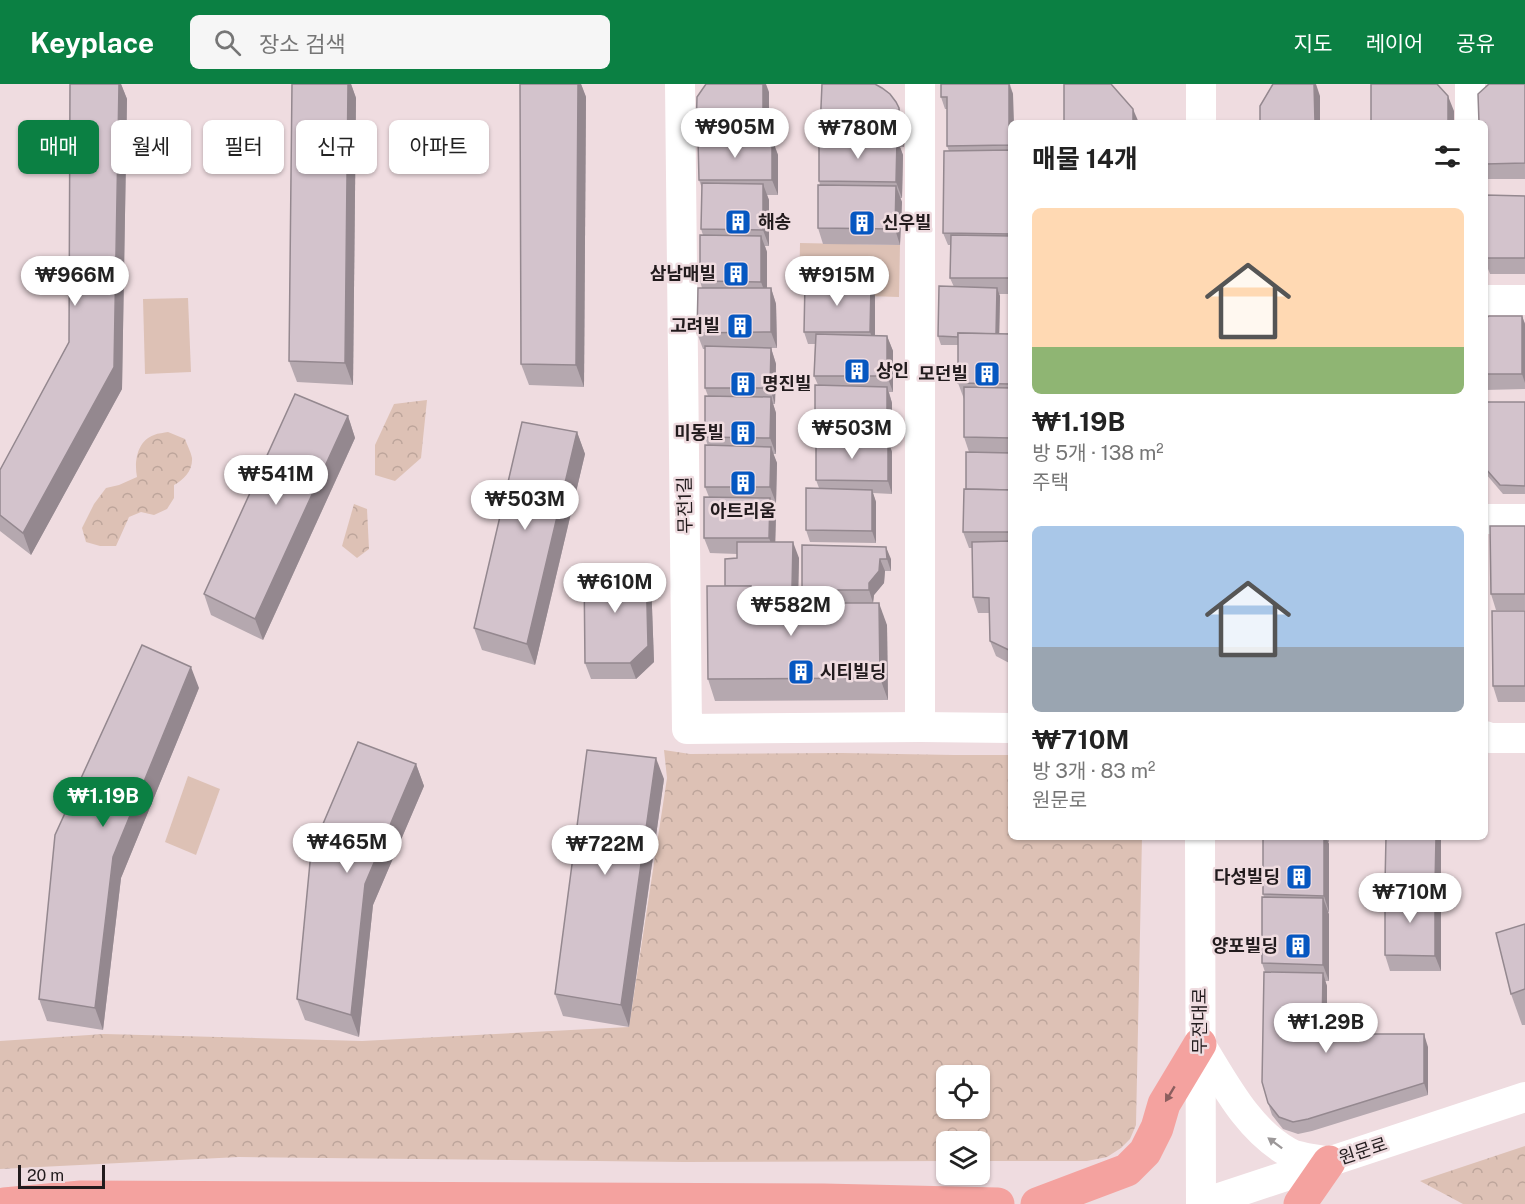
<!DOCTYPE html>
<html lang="ko">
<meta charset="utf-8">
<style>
:root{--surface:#fff;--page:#f6f6f6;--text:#222;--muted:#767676;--accent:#0b8043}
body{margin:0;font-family:"Public Sans","Noto Sans KR",sans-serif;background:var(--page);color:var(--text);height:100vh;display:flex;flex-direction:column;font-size:22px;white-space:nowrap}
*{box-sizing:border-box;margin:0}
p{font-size:20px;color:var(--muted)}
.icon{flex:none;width:33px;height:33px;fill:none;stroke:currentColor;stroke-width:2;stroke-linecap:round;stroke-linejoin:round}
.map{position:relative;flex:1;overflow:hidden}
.panel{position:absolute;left:1008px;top:36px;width:480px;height:720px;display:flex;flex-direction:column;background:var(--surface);border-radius:9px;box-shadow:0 2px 4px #0004}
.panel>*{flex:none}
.banner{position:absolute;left:18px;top:36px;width:570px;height:54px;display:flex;gap:12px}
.buttons{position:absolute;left:936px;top:981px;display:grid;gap:12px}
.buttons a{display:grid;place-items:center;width:54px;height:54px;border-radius:9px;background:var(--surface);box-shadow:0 2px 4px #0004;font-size:30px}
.scale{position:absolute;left:18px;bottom:15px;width:87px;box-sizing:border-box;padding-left:6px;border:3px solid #221b1d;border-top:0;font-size:16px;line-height:21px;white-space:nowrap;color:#221b1d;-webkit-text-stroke:4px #efdce0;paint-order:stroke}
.price{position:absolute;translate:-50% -51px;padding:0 14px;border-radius:21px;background:#fff;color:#222;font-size:20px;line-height:39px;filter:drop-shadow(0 2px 3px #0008)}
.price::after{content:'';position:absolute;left:50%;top:36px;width:18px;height:14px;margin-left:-9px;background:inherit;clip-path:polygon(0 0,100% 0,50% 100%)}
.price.active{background:var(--accent);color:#fff}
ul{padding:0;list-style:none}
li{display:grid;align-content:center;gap:12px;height:318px;padding:0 24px}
li span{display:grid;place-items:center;height:186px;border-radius:9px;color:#555}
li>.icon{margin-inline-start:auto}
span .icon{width:108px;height:108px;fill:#fffc;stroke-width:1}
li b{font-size:26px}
h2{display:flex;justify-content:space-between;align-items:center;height:72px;padding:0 24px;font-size:26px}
.tag{padding:0 21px;border-radius:9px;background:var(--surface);box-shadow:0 2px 4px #0004;font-size:21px;line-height:54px}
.tag.active{background:var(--accent);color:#fff}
header{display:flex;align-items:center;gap:36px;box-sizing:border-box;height:84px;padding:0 30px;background:var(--accent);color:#fff}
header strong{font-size:28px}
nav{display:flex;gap:33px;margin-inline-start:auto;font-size:21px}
.search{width:420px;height:54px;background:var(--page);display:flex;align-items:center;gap:15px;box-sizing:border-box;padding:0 21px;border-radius:9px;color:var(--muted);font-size:22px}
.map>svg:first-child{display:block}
</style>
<header>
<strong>Keyplace</strong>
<div class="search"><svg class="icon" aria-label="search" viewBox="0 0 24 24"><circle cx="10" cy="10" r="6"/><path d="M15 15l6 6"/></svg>장소 검색</div>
<nav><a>지도</a><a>레이어</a><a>공유</a></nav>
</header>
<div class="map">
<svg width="1525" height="1120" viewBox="0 0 1525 1120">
<defs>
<pattern id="forest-crowns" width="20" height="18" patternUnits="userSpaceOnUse" patternTransform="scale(1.5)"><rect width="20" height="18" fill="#ddc1b5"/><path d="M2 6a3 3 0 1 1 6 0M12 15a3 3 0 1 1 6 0" fill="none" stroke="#bda59b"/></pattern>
</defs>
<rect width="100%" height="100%" fill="#efdce0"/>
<g fill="#ddc1b5">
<polygon points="800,159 900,161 899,213 799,210"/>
<polygon points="188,214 191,288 145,290 143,215"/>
<polygon points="188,692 220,705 196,771 165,758"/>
</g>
<g fill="url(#forest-crowns)" fill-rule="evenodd">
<polygon points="427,316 421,374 395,397 375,391 375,361 394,320"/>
<path d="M168 348 185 355C187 361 191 368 192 374 193 386 184 396 174 401V414L167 425 154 431 141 428 129 433 116 462H100L86 458 82 444 94 420 106 404 119 401 137 393C134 378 137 357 154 351 158 349 164 349 168 348Z"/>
<polygon points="354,420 367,425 369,465 357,474 342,462"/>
<path d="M664 666 690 670 842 669 954 671H1011V753H1142L1136 1041 1130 1055 1121 1064 1107 1073 1087 1077H980V1058H946V1077L684 1078 239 1073 0 1085V957L104 950 362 957 629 943 667 694ZM946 992H980V1024H946Z"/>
<polygon points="1525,1062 1525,1120 1463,1120 1420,1097"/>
</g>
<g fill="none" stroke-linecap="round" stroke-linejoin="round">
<g stroke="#fff" stroke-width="30">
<polyline points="680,0 687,645 920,643 1011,644"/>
<polyline points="1201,39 1201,0"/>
<polyline points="1470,39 1470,0"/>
<polyline points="1485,216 1525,216"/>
<polyline points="1485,435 1525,435"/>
<polyline points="920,643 920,0"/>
<polyline points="1485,652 1490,654 1525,654"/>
<polyline points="1200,753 1201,1120"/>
<path d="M1200 960C1224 998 1247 1045 1288 1068 1297 1074 1317 1075 1328 1078"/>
<polyline points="1201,1120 1525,1013"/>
</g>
<g stroke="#f4a29f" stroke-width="33">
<polyline points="4,1120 81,1113 824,1116 998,1120"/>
<polyline points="1037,1120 1127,1086 1145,1068 1157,1044 1164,1020 1200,960"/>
<polyline points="1300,1120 1329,1078"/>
</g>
</g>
<g fill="#b5a8af" fill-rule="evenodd">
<polygon points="70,0 121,0 127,15 122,305 31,471 0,447 0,386 69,258"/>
<polygon points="292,0 351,0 356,14 353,301 297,298 289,277"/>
<polygon points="578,0 581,0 586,13 584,303 529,301 521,280"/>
<polygon points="941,0 1010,0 1013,10 1011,39 1011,210 999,210 1000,212 999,250 1011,250 1011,580 996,572 990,557 990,529 978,529 973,513 972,464 969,464 963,448 969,368 964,353 964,315 958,299 958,261 941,261 938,252 954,203 950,194 950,161 948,161 943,149 949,67 947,62 947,25 945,25 941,13"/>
<polygon points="1525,0 1525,95 1485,95 1485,39"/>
<path d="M769 8V55H772L778 71V111H767L769 116V162H765L767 168V204H771L776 220 777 264H771L776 280 775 320H773L776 329V370H773L777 379 776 419H772L776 430 775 458 799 474 798 506H802V461L891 475V487H885L884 499 874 511 873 519H821L887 541 888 616 715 617 708 595 725 502 737 474V470L710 469 704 454 709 413 705 403 708 362 705 353 708 312 705 304V265H703L697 249 702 204 700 197 703 151 701 145 702 104 699 96V55L696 49ZM757 520H773L774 538 758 539V524Z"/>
<polygon points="905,40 904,63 900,63 903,71 902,114 900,114 902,118 900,161 823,160 818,144 820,101 819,97 823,54 820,46"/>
<polygon points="1485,111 1525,112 1525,190 1490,190 1485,177"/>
<polygon points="871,200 875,212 875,251 887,252 893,267 893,308 889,308 892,319 892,360 889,360 892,368 892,410 873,409 876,418 876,459 810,458 806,446 819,404 816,396 820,355 815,342 818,301 814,292 815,260 808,260 804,248"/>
<polygon points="1522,232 1525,240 1525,305 1485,306 1485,235"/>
<polygon points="1485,318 1525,318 1525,410 1503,410 1486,390 1485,386"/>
<polygon points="348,332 355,354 263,556 211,531 204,510"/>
<polygon points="577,348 585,370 535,581 482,566 474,544"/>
<polygon points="1525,442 1525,526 1496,526 1491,510"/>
<polygon points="651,496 654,578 636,595 591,595 585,579"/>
<polygon points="1525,527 1525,618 1498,618 1493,602"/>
<polygon points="199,604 121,794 103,946 47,937 39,915"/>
<polygon points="416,680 424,702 373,821 359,953 305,936 297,915"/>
<polygon points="664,695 629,943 563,932 555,910"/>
<polygon points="1263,753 1329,753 1329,758 1328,758 1329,760 1329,828 1328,828 1329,897 1325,897 1327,902 1327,950 1428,963 1428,1011 1312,1047 1298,1050 1283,1045 1272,1031 1268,1019 1265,888 1262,879 1264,813 1263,810"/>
<polygon points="1441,754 1441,817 1438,817 1441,825 1441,887 1390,887 1385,871 1388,808 1385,800"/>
<polygon points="1525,840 1525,941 1522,941 1511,910"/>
</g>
<g fill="#94888f">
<polygon points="119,0 121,0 127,15 122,305 31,471 23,449 114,283"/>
<polygon points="348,0 351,0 356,14 353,301 345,279"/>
<polygon points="578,0 581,0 586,13 584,303 576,281"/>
<polygon points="763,0 766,0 769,8 769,64 763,48"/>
<polygon points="1009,0 1013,10 1014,39 1011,39 1011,66 1009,61"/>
<polygon points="1314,0 1316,0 1320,12 1320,39 1315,39"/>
<polygon points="1448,12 1454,27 1454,39 1448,39"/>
<polygon points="899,24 905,40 904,63 899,47"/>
<polygon points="1133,25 1139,39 1133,39"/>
<polygon points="772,55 778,71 778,111 772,96"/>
<polygon points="897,55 903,71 902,114 896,98"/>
<polygon points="763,100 769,116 769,162 763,146"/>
<polygon points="896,102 902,118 900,161 895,145"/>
<polygon points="761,152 767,168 767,214 761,198"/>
<polygon points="871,200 875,212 875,261 870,248"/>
<polygon points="771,204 776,220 777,264 771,248"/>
<polygon points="997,204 1000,212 999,261 996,253"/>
<polygon points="1522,232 1525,240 1525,299 1522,290"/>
<polygon points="887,252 893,267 893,308 887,292"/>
<polygon points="771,264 776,280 775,320 770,304"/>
<polygon points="887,303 892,319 892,360 887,344"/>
<polygon points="771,313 776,329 776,370 770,354"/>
<polygon points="348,332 355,354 263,556 255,535"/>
<polygon points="577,348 585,370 535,581 527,560"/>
<polygon points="888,356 892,368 892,410 888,397"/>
<polygon points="771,363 777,379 776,419 770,403"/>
<polygon points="872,406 876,418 876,459 872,447"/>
<polygon points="770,414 776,430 775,470 769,454"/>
<polygon points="793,458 799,474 798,520 792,504"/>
<polygon points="886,463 891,475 891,487 887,475"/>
<polygon points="880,475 885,487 884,499 874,511 873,519 869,506 869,499"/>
<polygon points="646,481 651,496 654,578 636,595 630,579"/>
<polygon points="751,502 758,524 758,560 751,539"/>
<polygon points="816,506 824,528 816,519"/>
<polygon points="879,519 887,541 888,616 880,594"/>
<polygon points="191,583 199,604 121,794 103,946 95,924 113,773"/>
<polygon points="656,674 664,695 629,943 621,921"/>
<polygon points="416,680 424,702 373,821 359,953 351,931 365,800"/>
<polygon points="1324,753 1326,753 1329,760 1329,828 1324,812"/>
<polygon points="1436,753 1441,753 1441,817 1435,801"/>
<polygon points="1435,809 1441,825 1441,887 1435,872"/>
<polygon points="1323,814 1329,830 1329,897 1323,881"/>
<polygon points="1323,889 1327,902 1327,962 1322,950"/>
<polygon points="1424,950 1428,963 1428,1011 1424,999"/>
</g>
<g fill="#d3c3cc" stroke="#94888f" stroke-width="1.5">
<polygon points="70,0 119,0 114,283 23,449 0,431 0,386 69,258"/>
<polygon points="292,0 348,0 345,279 289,277"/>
<polygon points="520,0 578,0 576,281 521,280"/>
<polygon points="706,0 763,0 763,48 696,49 697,13"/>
<polygon points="822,0 875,0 882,4 890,10 896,18 899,24 899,47 820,46"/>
<polygon points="941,0 1009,0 1009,61 947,62 947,13 941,13"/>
<polygon points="1064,0 1111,0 1133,25 1133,39 1064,39"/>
<polygon points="1273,0 1314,0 1315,39 1260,39 1260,22"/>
<polygon points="1371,0 1437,0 1448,12 1448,39 1371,39"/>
<polygon points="1489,0 1525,0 1525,79 1485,80 1485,39 1479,39 1478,10"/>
<polygon points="819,54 897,55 896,98 819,97"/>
<polygon points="698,55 772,55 772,96 699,96"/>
<polygon points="1011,66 1011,150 943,149 944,67"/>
<polygon points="702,99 763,100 763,146 701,145"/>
<polygon points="818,101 896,102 895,145 818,144"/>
<polygon points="1485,111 1525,112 1525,174 1485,174"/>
<polygon points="700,151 761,152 761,198 700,197"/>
<polygon points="951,151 1011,152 1011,194 950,194"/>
<polygon points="805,198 871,200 870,248 804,248"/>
<polygon points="939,202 997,204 996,250 958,249 958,253 938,252"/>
<polygon points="698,204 771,204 771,248 697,249"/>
<polygon points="1489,232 1522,232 1522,290 1485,290 1485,235"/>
<polygon points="958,249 1011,250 1011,300 958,299"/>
<polygon points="816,250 887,252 887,292 814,292"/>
<polygon points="705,262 771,264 770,304 705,304"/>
<polygon points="815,301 887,303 887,344 815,342"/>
<polygon points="964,303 1011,304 1011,354 964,353"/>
<polygon points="295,310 348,332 255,535 204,510"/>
<polygon points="705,312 771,313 770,354 705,353"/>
<polygon points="1485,318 1525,318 1525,402 1500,401 1485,384"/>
<polygon points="522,338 577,348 527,560 474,544"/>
<polygon points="816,355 888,356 888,397 816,396"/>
<polygon points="705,361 771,363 770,403 705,403"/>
<polygon points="966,368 1011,369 1011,406 966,405"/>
<polygon points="806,404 872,406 872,447 806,446"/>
<polygon points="964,405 1011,406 1011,448 963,448"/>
<polygon points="704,413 770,414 769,454 704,454"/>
<polygon points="1490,442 1525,442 1525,510 1491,510"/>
<polygon points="1011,457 1011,567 990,557 989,514 973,513 972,458"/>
<polygon points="737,458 793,458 792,504 752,505 751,502 725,502 725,475 737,474"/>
<polygon points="802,461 886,463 887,475 880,475 879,487 869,499 869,506 802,506"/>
<polygon points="646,481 648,562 630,579 585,579 584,483"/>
<polygon points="707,502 751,502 751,539 774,538 773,506 816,506 816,519 879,519 880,594 708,595"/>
<polygon points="1492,527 1525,527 1525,602 1493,602"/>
<polygon points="142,561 191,583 113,773 95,924 39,915 55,751"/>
<polygon points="358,658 416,680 365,800 351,931 297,915 311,768"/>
<polygon points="587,666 656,674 621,921 555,910"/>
<polygon points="1263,753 1324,753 1324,812 1263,810"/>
<polygon points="1386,753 1436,753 1435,801 1385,800"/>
<polygon points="1385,808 1435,809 1435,872 1385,871"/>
<polygon points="1262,813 1323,814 1323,881 1262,879"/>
<polygon points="1525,840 1525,905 1511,910 1496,849"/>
<polygon points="1264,888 1323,889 1322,950 1424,950 1424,999 1308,1035 1293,1038 1279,1033 1268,1019 1262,998"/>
</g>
<defs><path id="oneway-solid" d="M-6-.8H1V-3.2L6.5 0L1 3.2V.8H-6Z" transform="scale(1.5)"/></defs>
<use fill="#8b5e5e" href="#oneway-solid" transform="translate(1170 1010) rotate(121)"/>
<use fill="#9c9899" href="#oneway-solid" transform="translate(1275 1059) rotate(-143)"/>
<defs>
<symbol id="building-square" viewBox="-11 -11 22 22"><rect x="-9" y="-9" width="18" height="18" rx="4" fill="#0657c1" stroke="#efdce0"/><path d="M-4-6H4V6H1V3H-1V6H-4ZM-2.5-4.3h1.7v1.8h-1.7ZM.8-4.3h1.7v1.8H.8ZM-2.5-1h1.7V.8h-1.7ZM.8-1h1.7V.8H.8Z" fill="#fff"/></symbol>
</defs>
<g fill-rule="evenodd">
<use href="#building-square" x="723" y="123" width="30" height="30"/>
<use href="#building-square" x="847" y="124" width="30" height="30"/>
<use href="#building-square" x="721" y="175" width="30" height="30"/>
<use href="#building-square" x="725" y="227" width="30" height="30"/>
<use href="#building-square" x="842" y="272" width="30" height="30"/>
<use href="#building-square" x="972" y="275" width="30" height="30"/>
<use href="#building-square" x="728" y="285" width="30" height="30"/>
<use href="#building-square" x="728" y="334" width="30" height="30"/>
<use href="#building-square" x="728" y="384" width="30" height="30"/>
<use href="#building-square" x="786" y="573" width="30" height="30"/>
<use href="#building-square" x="1284" y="778" width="30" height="30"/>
<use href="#building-square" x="1283" y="847" width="30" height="30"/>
</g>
<g text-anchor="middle" stroke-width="5" stroke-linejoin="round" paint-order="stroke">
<g font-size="18" font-weight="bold" fill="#221b1d" stroke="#efdce0" text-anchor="end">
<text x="758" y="144" text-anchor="start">해송</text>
<text x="882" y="145" text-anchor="start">신우빌</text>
<text x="716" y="196">삼남매빌</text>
<text x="720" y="248">고려빌</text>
<text x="876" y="293" text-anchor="start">상인</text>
<text x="968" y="296">모던빌</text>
<text x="762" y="306" text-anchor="start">명진빌</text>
<text x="724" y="355">미동빌</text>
<text x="743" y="433" text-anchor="middle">아트리움</text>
<text x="820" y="594" text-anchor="start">시티빌딩</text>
<text x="1280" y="799">다성빌딩</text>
<text x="1278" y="868">양포빌딩</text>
</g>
<g font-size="18" fill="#221b1d" stroke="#efdce0">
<text transform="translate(685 421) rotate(-91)" y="6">무전1길</text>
<text transform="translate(1200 937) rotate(-90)" y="6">무전대로</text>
<text transform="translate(1363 1067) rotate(-18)" y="6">원문로</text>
</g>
</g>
</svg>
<div class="buttons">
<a><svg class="icon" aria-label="locate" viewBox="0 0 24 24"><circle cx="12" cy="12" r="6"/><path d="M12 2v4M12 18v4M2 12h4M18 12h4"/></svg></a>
<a><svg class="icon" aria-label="layers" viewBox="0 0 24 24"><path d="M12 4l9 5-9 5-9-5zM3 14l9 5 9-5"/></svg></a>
</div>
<div class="scale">20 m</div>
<b class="price" style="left:735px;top:75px">₩905M</b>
<b class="price" style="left:858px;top:76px">₩780M</b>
<b class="price" style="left:75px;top:223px">₩966M</b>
<b class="price" style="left:837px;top:223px">₩915M</b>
<b class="price" style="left:852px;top:376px">₩503M</b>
<b class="price" style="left:276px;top:422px">₩541M</b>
<b class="price" style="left:525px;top:447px">₩503M</b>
<b class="price" style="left:615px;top:530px">₩610M</b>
<b class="price" style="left:791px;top:553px">₩582M</b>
<b class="price active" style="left:103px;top:744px">₩1.19B</b>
<b class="price" style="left:347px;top:790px">₩465M</b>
<b class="price" style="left:605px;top:792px">₩722M</b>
<b class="price" style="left:1410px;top:840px">₩710M</b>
<b class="price" style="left:1326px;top:970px">₩1.29B</b>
<div class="banner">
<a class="tag active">매매</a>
<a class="tag">월세</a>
<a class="tag">필터</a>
<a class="tag">신규</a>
<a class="tag">아파트</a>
</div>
<section class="panel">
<h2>매물 14개<svg class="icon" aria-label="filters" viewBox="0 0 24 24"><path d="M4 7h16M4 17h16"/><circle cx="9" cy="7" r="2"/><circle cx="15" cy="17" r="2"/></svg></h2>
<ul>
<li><span style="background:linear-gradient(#ffd9b3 75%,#8fb573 0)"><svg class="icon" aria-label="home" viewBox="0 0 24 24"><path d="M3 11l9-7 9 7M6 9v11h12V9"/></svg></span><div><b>₩1.19B</b><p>방 5개 · 138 m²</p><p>주택</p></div></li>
<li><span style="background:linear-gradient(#a9c7e8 65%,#9aa5b1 0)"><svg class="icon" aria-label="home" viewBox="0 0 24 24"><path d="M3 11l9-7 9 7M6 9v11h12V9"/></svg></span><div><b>₩710M</b><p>방 3개 · 83 m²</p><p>원문로</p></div></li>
</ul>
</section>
</div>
